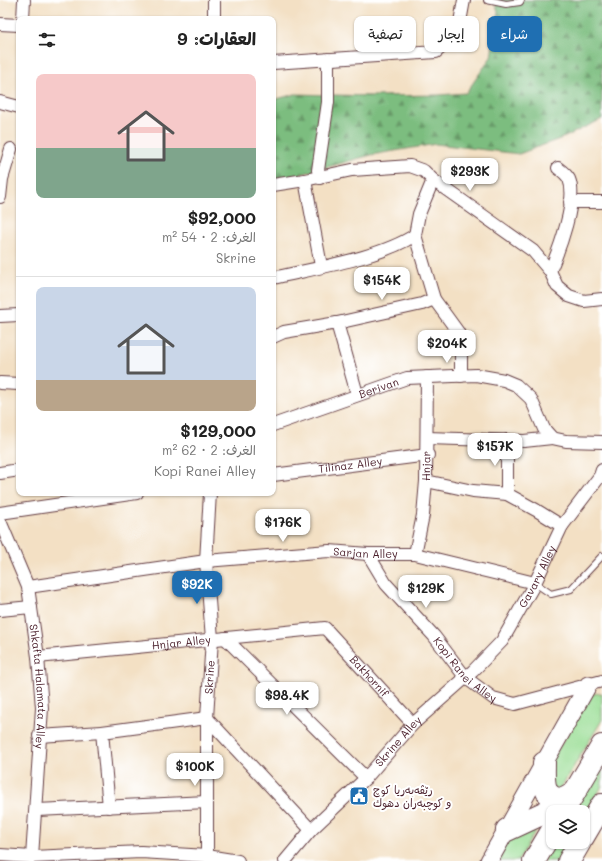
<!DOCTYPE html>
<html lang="ar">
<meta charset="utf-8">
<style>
:root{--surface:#fff;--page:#f2f2f2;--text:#222;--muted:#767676;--line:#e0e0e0;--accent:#1f6fb2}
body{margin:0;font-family:Mali,"Playpen Sans Arabic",sans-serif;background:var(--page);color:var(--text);direction:rtl;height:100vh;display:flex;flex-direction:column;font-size:15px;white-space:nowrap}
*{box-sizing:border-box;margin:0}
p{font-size:13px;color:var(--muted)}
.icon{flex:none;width:22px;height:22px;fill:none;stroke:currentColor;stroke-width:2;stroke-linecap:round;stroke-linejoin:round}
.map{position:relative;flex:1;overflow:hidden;direction:ltr}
.sheet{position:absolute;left:16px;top:16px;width:260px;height:480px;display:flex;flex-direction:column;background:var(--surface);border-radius:8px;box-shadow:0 1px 3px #0004;direction:rtl}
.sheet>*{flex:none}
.hud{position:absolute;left:288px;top:16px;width:254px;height:36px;direction:rtl;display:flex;gap:8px}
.fabs{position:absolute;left:546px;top:805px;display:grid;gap:8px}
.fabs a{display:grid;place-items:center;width:44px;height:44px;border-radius:8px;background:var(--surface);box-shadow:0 1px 3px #0004;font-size:20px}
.price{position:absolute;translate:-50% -34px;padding:0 9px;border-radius:8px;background:#fff;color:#222;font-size:13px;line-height:26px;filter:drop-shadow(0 1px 2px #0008)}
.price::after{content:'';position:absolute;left:50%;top:24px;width:12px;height:9px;margin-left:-6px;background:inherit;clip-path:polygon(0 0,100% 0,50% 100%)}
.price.on{background:var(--accent);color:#fff}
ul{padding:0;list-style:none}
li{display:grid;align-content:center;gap:8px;height:212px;padding:0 20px}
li+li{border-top:1px solid var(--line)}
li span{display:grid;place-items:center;height:124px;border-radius:8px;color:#555}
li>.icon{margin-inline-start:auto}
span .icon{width:72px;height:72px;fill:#fffc;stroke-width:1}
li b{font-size:17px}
h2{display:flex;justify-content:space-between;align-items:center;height:48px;padding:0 20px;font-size:17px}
.pill{padding:0 14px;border-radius:8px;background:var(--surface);box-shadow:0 1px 3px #0004;font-size:14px;line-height:36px}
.pill.on{background:var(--accent);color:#fff}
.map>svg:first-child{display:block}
</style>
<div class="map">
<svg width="602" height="861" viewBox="0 0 602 861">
<defs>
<pattern id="forest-firs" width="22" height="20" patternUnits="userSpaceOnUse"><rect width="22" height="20" fill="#7cbd7f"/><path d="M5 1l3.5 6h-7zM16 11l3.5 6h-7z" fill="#689968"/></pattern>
</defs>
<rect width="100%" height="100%" fill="#fff"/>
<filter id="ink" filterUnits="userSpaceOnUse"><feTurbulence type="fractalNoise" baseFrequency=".025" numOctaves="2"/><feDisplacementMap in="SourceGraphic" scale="8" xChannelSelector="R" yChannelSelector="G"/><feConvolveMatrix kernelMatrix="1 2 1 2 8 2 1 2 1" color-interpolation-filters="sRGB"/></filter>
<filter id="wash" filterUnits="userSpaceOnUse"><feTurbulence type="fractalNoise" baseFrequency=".012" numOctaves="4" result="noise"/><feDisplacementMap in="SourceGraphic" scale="16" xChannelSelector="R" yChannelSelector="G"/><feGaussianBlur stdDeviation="0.9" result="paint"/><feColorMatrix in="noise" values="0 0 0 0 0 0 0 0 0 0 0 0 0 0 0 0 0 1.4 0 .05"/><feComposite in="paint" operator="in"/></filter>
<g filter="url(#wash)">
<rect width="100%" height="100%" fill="#f3e0c4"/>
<g fill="#9bde96" stroke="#727e60">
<polygon points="602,693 602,720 555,797 545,770 592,694"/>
<polygon points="602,762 602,786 583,818 583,812 572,812"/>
<polygon points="545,814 518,861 493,861 508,831"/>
<polygon points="555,842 569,842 558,861 543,861"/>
</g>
<polygon fill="url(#forest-firs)" stroke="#636e55" points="494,0 602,0 602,119 565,137 519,154 436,144 371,155 273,182 273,100 295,94 373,96 438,95 466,93 491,57 498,11"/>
</g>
<g filter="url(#ink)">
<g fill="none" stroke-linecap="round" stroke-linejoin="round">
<defs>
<g id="lane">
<polyline points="487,0 506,4 520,2 521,0"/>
<polyline points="535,583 551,594 571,589 602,556"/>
</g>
<g id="street">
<polyline points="23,19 24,0"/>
<polyline points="214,19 214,0"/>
<polyline points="0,24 19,25"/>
<polyline points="273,63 436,52 458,33 464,0"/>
<polyline points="0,102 19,107"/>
<polyline points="320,178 318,170 328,102 328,59"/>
<polyline points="433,180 419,214 415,235 434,299 458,332 461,343 461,376"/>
<polyline points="273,185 305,180"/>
<polyline points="0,197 2,179 11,149"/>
<polyline points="570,202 602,202"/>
<polyline points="321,266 305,180 352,170 410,166 424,171 433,180 533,251 550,271 557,286 569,296 584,301 602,299"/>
<path d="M550 271C559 250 578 200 569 179 567 175 562 171 558 168"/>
<path d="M273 278C315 268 380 258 415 235"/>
<polyline points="0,316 19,315"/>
<polyline points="337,323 422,304 434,299"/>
<polyline points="273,337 284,332 337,323 357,394"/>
<polyline points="0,383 19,384"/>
<path id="s1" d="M273 425 407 378 476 375 504 380 516 385 531 399 544 429 552 438 566 441 602 442"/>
<polyline points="427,438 524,441 552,438"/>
<polyline points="507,440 507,494"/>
<polyline points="0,473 19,470"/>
<path id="s2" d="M273 475 428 455"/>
<polyline points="426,481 473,491 507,494 536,510 562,526"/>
<polyline points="0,513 137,493"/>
<path id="s3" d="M0 521 28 587 38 657 42 708 32 857"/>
<path id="s4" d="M368 554 386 584 434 636 466 678 493 698 515 704 602 681"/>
<path id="s5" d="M415 554 423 515 426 481 427 377"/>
<path id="s6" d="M28 587 206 561 329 551 368 554H415L535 583"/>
<polyline points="0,610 31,607"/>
<polyline points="225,638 366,778"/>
<path id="s7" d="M38 657 325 628 413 724"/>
<polyline points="207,718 311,830"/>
<polyline points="102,732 109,807"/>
<polyline points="39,736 102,732 207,718"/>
<polyline points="37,810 207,802"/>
<polyline points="0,855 32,857 141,852 207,856 238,861"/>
<path id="s8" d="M207 856V718L212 639 206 561 210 493"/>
<path id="s9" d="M285 861 311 830 366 778 413 724 473 671 502 641 535 583 562 526 600 476 602 470"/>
</g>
<polyline id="secondary" points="489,861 588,685"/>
<g id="highway">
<path d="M544 763C544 778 541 799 562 799L573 793"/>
<polyline points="567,805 602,746"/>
<polyline points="507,830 550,810 574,793"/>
<polyline points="583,837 602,805"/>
<polyline points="534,861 553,829"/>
<polyline points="569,861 580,842"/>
</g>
</defs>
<use href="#lane" stroke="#633c42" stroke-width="8"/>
<use href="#street" stroke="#633c42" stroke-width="14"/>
<use href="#secondary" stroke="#633c42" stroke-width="19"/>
<use href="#highway" stroke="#633c42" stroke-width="24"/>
<use href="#lane" stroke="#fff" stroke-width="6"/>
<use href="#street" stroke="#fff" stroke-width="12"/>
<use href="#secondary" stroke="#fff" stroke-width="17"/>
<use href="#highway" stroke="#fff" stroke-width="22"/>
</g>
</g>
<defs>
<symbol id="civic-square" viewBox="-11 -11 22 22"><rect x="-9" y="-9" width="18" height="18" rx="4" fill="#1f6fb2" stroke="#fff"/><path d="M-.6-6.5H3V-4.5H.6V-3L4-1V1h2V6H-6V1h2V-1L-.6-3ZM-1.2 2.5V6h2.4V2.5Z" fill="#fff"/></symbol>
</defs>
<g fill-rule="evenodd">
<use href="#civic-square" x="348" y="785" width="22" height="22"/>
</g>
<g text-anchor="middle" stroke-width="4" stroke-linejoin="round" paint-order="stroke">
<g font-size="11" fill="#4a1f2b" stroke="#fff">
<text dy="4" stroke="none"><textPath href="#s1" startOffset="112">Berivan</textPath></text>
<text dy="4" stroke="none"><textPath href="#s2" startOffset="78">Tilinaz Alley</textPath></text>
<text dy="4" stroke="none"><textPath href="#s5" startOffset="89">Hnjar</textPath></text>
<text dy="4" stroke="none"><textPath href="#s6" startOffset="340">Sarjan Alley</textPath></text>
<text dy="4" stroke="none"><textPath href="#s9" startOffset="383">Gavary Alley</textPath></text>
<text dy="4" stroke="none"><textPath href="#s7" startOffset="144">Hnjar Alley</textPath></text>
<text dy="4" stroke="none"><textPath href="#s4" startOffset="152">Kopi Ranei Alley</textPath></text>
<text dy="4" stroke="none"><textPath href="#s7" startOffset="354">Bakhornif</textPath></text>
<text dy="4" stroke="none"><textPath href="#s8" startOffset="179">Skrine</textPath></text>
<text dy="4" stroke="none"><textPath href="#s3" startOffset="172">Shkafta Halamata Alley</textPath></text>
<text dy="4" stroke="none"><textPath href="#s9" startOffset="165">Skrine Alley</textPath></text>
</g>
<g font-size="11" fill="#4a1f2b" stroke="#fff" text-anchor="start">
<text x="373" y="794">رێڤه‌به‌ریا كوچ<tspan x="373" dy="13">و كوچبه‌ران دهوك</tspan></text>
</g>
</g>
</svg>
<div class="fabs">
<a><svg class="icon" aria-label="layers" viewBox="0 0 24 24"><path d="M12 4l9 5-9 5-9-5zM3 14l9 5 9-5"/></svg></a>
</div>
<b class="price" style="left:470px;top:192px">$293K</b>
<b class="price" style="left:382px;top:301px">$154K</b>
<b class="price" style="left:447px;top:364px">$204K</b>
<b class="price" style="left:495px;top:467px">$157K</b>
<b class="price" style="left:283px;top:543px">$176K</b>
<b class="price on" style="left:197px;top:605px">$92K</b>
<b class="price" style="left:426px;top:609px">$129K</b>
<b class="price" style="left:287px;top:716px">$98.4K</b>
<b class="price" style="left:195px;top:787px">$100K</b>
<div class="hud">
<a class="pill on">شراء</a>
<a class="pill">إيجار</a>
<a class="pill">تصفية</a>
</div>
<section class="sheet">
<h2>العقارات: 9<svg class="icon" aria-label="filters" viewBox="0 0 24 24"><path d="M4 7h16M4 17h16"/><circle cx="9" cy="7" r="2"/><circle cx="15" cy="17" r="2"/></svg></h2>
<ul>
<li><span style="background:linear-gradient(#f6c9c9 60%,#7fa58c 0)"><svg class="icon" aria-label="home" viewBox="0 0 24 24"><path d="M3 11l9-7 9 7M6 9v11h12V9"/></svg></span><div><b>$92,000</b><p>الغرف: 2 · 54 m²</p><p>Skrine</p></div></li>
<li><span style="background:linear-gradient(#c9d6e8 75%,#b9a48a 0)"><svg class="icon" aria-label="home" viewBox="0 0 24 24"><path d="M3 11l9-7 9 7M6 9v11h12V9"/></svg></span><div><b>$129,000</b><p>الغرف: 2 · 62 m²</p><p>Kopi Ranei Alley</p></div></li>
</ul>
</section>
</div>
